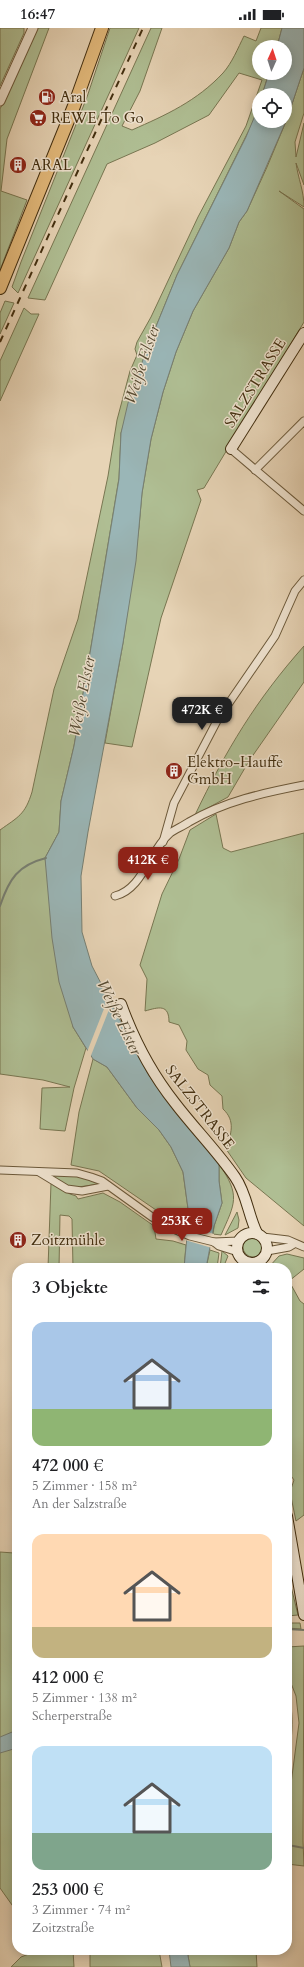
<!DOCTYPE html>
<html lang="de">
<meta charset="utf-8">
<style>
:root{--surface:#fff;--page:#f6f6f6;--text:#202124;--muted:#757577;--accent:#8f2418}
body{margin:0;font-family:Cardo,serif;background:var(--page);color:var(--text);height:100vh;display:flex;flex-direction:column;font-size:15px;white-space:nowrap}
*{box-sizing:border-box;margin:0}
p{font-size:13px;color:var(--muted)}
.icon{flex:none;width:22px;height:22px;fill:none;stroke:currentColor;stroke-width:2;stroke-linecap:round;stroke-linejoin:round}
.map{position:relative;flex:1;overflow:hidden}
.details{position:absolute;left:12px;top:1235px;width:280px;height:692px;display:flex;flex-direction:column;background:var(--surface);border-radius:16px;box-shadow:0 2px 10px #0003}
.details>*{flex:none}
.needle{width:26px;rotate:3deg}
.fabs{position:absolute;left:252px;top:12px;display:grid;gap:8px}
.fabs a{display:grid;place-items:center;width:40px;height:40px;border-radius:50%;background:var(--surface);box-shadow:0 2px 10px #0003;font-size:20px}
.price{position:absolute;translate:-50% -34px;padding:0 9px;border-radius:8px;background:var(--accent);color:#fff;font-size:13px;line-height:26px;filter:drop-shadow(0 1px 2px #0008)}
.price::after{content:'';position:absolute;left:50%;top:24px;width:12px;height:9px;margin-left:-6px;background:inherit;clip-path:polygon(0 0,100% 0,50% 100%)}
.price.active{background:#222;color:#fff}
ul{padding:0;list-style:none}
li{display:grid;align-content:center;gap:8px;height:212px;padding:0 20px}
li span{display:grid;place-items:center;height:124px;border-radius:12px;color:#555}
li>.icon{margin-inline-start:auto}
span .icon{width:72px;height:72px;fill:#fffc;stroke-width:1}
li b{font-size:17px}
h2{display:flex;justify-content:space-between;align-items:center;height:48px;padding:0 20px;font-size:17px}
.status{display:flex;justify-content:space-between;align-items:center;height:28px;padding:0 20px;background:var(--surface);direction:ltr}
.status svg{height:11px;fill:currentColor}
.map>svg:first-child{display:block}
</style>
<div class="status"><b>16:47</b><svg viewBox="0 0 49 12"><path d="M0 12V9h3v3zM5 12V6h3v6zM10 12V3h3v9zM15 12V0h3v12zM26 1h20v11H26zM47 4h2v5h-2z"/></svg></div>
<div class="map">
<svg width="304" height="1939" viewBox="0 0 304 1939">
<rect width="100%" height="100%" fill="#e7d4b6"/>
<filter id="stains"><feTurbulence type="fractalNoise" baseFrequency=".005" numOctaves="4"/><feColorMatrix values="0 0 0 0 .2 0 0 0 0 .09 0 0 0 0 .02 0 0 0 .5 -.17"/></filter>
<radialGradient id="worn" r=".72"><stop offset=".6" stop-color="#630" stop-opacity="0"/><stop offset="1" stop-color="#630" stop-opacity=".3"/></radialGradient>
<g fill="#afbe93" stroke="#787651">
<polygon points="0,0 24,0 24,5 0,58"/>
<polygon points="37,0 49,0 7,111 1,163 27,172 0,242 0,81"/>
<polygon points="110,0 139,0 18,265 12,259 21,234 87,69"/>
<path d="M151 0H162L140 63 122 98 132 102C166 87 197 73 223 45 232 35 238 20 244 8L256 13 261 0H282L277 19H259V45H269L262 67H259V78L256 88 177 247 146 323 121 405 119 450 88 637 74 718 61 773 59 804 45 830 73 999 86 1020 74 1060 65 1103 40 1101 42 1060 70 1059 43 1052 0 1046V802C18 789 25 787 32 764L54 661 78 591 108 448 117 392 130 343 137 327 135 321 137 314 151 289 198 189 246 98 262 52 239 45 209 87 155 115 107 136 45 272 28 270Z"/>
<path d="M304 40V85L295 114 296 129 304 95V157L296 135C298 150 304 163 304 179L279 163 304 181V294L204 460 197 462 201 472 161 590 132 719 105 715 123 615 139 499 142 465 151 411 163 364 176 324 193 283 229 220 239 194 247 183 267 139 287 91Z"/>
<polygon points="5,273 14,275 0,306 0,285"/>
<polygon points="24,280 31,286 39,286 0,373 0,333"/>
<path d="M304 618V654L249 733 228 769 195 787C226 722 256 672 304 618Z"/>
<path d="M216 786 223 820 231 824 304 805V1198L246 1150 226 1121C231 1106 236 1093 223 1081L222 1068 210 1057 208 1047 198 1041 186 1022 187 1013 179 997 169 994C169 976 159 979 145 983L147 951 140 937 162 866 179 831 190 802Z"/>
<polygon points="93,1031 107,1039 137,1080 159,1102 171,1119 183,1144 189,1188 188,1198 156,1182 99,1143 71,1137 79,1084"/>
<path d="M219 1136C241 1168 235 1175 221 1207L213 1206 214 1198 222 1175 219 1153Z"/>
<polygon points="50,1147 78,1148 100,1156 78,1159 70,1159"/>
<polygon points="51,1155 70,1166 76,1168 78,1171 103,1165 120,1174 154,1198 156,1211 173,1213 186,1217 184,1240 73,1240 72,1191 69,1188 60,1187 59,1240 48,1240"/>
<polygon points="237,1184 239,1192 238,1200 225,1207"/>
<circle cx="253" cy="1219" r="10"/>
<polygon points="210,1222 219,1225 217,1240 206,1240"/>
<polygon points="222,1223 228,1228 223,1240 220,1240"/>
<polygon points="287,1226 304,1230 304,1241 289,1253 300,1273 304,1276 304,1487 296,1493 290,1464 294,1452 287,1442 287,1240 268,1240 279,1228"/>
<polygon points="0,1524 14,1525 17,1537 17,1884 0,1860"/>
<polygon points="287,1542 298,1587 287,1588"/>
<polygon points="287,1595 300,1595 301,1601 287,1600"/>
<polygon points="304,1618 303,1813 304,1838 287,1836 287,1786 299,1695 296,1668 287,1645 287,1619"/>
<path d="M287 1662C296 1687 291 1716 287 1742Z"/>
<polygon points="39,1922 73,1922 74,1939 11,1939 21,1929"/>
<polygon points="90,1922 159,1922 162,1939 90,1939"/>
<polygon points="187,1922 256,1922 257,1939 190,1939"/>
</g>
<g fill="#9ab6b7" stroke="#778074">
<polygon points="282,0 304,0 304,40 287,91 247,183 239,194 229,220 193,283 176,324 163,364 151,411 142,465 136,533 123,615 88,804 81,848 82,904 92,938 148,1046 173,1081 219,1136 219,1153 222,1175 214,1198 206,1240 184,1240 189,1188 183,1144 171,1119 159,1102 137,1080 107,1039 93,1031 73,999 59,954 52,910 45,830 59,804 61,773 74,718 88,637 119,451 121,405 128,375 146,323 177,247 246,109 259,78 259,93 285,93 285,67 262,67 269,45 285,45 285,19 277,19"/>
<polygon points="17,1702 17,1720 0,1725 0,1709"/>
<polygon points="169,1922 187,1922 190,1939 171,1939"/>
</g>
<g fill="#e7d4b6">
<polygon points="109,968 112,974 90,1030 87,1024"/>
<polygon points="186,1198 214,1206 212,1220 185,1212"/>
</g>
<g fill="none" stroke-linecap="round" stroke-linejoin="round">
<g stroke="#778074" stroke-width="2">
<path d="M0 878C9 851 18 837 46 830"/>
<polyline points="287,1601 304,1602"/>
<polyline points="288,1817 304,1820"/>
</g>
<defs>
<g id="minor">
<polyline points="231,421 304,483"/>
<polyline points="255,442 304,393"/>
<polyline points="163,814 174,775 218,691 275,608 295,563 304,552"/>
<path d="M115 868C143 861 149 823 170 805 176 801 183 798 189 794 225 773 263 765 304 757"/>
<polyline points="0,1142 77,1145 91,1149 102,1153 152,1189 176,1202 190,1208 214,1214 219,1218 238,1224"/>
<polyline points="39,1144 67,1161 82,1163 108,1158"/>
<polyline points="263,1209 288,1212 304,1219"/>
<polyline points="214,1214 239,1213"/>
<polyline points="267,1223 289,1219 294,1216"/>
</g>
<polyline id="tertiary" points="0,73 33,0"/>
<g id="secondary">
<polyline points="231,421 304,305"/>
<path d="M121 976C134 1012 152 1046 175 1075 194 1100 217 1123 235 1149 247 1166 248 1187 257 1205"/>
<circle cx="252" cy="1220" r="15"/>
<polyline points="287,1488 304,1587"/>
</g>
<polyline id="primary" points="0,260 74,78 102,0"/>
</defs>
<use href="#minor" stroke="#6b5839" stroke-width="9"/>
<use href="#tertiary" stroke="#6b5839" stroke-width="11"/>
<use href="#secondary" stroke="#422e0f" stroke-width="12"/>
<use href="#primary" stroke="#422e0f" stroke-width="14"/>
<use href="#minor" stroke="#efe3d0" stroke-width="7"/>
<use href="#tertiary" stroke="#efe3d0" stroke-width="9"/>
<use href="#secondary" stroke="#efe3d0" stroke-width="10"/>
<use href="#primary" stroke="#e4ba7b" stroke-width="12"/>
<polyline stroke="#422e0f" stroke-width="2" stroke-dasharray="7 7" stroke-linecap="butt" points="0,314 143,0"/>
</g>
<defs>
<symbol id="fuel-disc" viewBox="-11 -11 22 22"><circle r="9.5" fill="#8f2418" stroke="#efe3d0"/><path d="M-5.5-6h7V0h2V4h1.3V-2.5L3-4.5l.8-.8L6-3V5H2.5V1h-1V6h-7ZM-4.2-4.7v3.2H.2V-4.7Z" fill="#fff"/></symbol>
<symbol id="supermarket-disc" viewBox="-11 -11 22 22"><circle r="9.5" fill="#8f2418" stroke="#efe3d0"/><path d="M-6-5.5h2.5l.6 2H6L4.5 2H-2.5L-4.4-4H-6ZM-1.5 3.2a1.3 1.3 0 1 0 .1 0ZM3 3.2a1.3 1.3 0 1 0 .1 0Z" fill="#fff"/></symbol>
<symbol id="building-disc" viewBox="-11 -11 22 22"><circle r="9.5" fill="#8f2418" stroke="#efe3d0"/><path d="M-4-6H4V6H1V3H-1V6H-4ZM-2.5-4.3h1.7v1.8h-1.7ZM.8-4.3h1.7v1.8H.8ZM-2.5-1h1.7V.8h-1.7ZM.8-1h1.7V.8H.8Z" fill="#fff"/></symbol>
</defs>
<g fill-rule="evenodd">
<use href="#fuel-disc" x="37" y="59" width="20" height="20"/>
<use href="#supermarket-disc" x="28" y="80" width="20" height="20"/>
<use href="#building-disc" x="8" y="127" width="20" height="20"/>
<use href="#building-disc" x="164" y="733" width="20" height="20"/>
<use href="#building-disc" x="8" y="1202" width="20" height="20"/>
</g>
<g text-anchor="middle" stroke-width="3" stroke-linejoin="round" paint-order="stroke">
<g font-size="15" fill="#422e0f" stroke="#efe3d0" text-anchor="start">
<text x="60" y="74">Aral</text>
<text x="51" y="95">REWE To Go</text>
<text x="31" y="142">ARAL</text>
<text x="187" y="739">Elektro-Hauffe<tspan x="187" dy="17">GmbH</tspan></text>
<text x="31" y="1217">Zoitzmühle</text>
</g>
<g font-size="15" fill="#422e0f" stroke="#efe3d0">
<text transform="translate(255 355) rotate(-58)" y="5">SALZSTRASSE</text>
<text transform="translate(200 1079) rotate(52)" y="5">SALZSTRASSE</text>
</g>
<g font-size="16" font-style="italic" fill="#544931" stroke="#efe3d0">
<text transform="translate(141 336) rotate(-72)" y="6">Weiße Elster</text>
<text transform="translate(81 668) rotate(-79)" y="6">Weiße Elster</text>
<text transform="translate(120 989) rotate(64)" y="6">Weiße Elster</text>
</g>
</g>
<rect width="100%" height="100%" filter="url(#stains)"/>
<rect width="100%" height="100%" fill="url(#worn)"/>
</svg>
<div class="fabs">
<a><svg class="needle" viewBox="-14 -14 28 28"><path d="M0-13l5 13h-10z" fill="#e53935"/><path d="M0 13l5-13h-10z" fill="#757577"/></svg></a>
<a><svg class="icon" aria-label="locate" viewBox="0 0 24 24"><circle cx="12" cy="12" r="6"/><path d="M12 2v4M12 18v4M2 12h4M18 12h4"/></svg></a>
</div>
<b class="price active" style="left:202px;top:703px">472K €</b>
<b class="price" style="left:148px;top:853px">412K €</b>
<b class="price" style="left:182px;top:1214px">253K €</b>
<section class="details">
<h2>3 Objekte<svg class="icon" aria-label="filters" viewBox="0 0 24 24"><path d="M4 7h16M4 17h16"/><circle cx="9" cy="7" r="2"/><circle cx="15" cy="17" r="2"/></svg></h2>
<ul>
<li><span style="background:linear-gradient(#a9c7e8 70%,#8fb573 0)"><svg class="icon" aria-label="home" viewBox="0 0 24 24"><path d="M3 11l9-7 9 7M6 9v11h12V9"/></svg></span><div><b>472 000 €</b><p>5 Zimmer · 158 m²</p><p>An der Salzstraße</p></div></li>
<li><span style="background:linear-gradient(#ffd9b3 75%,#c2b280 0)"><svg class="icon" aria-label="home" viewBox="0 0 24 24"><path d="M3 11l9-7 9 7M6 9v11h12V9"/></svg></span><div><b>412 000 €</b><p>5 Zimmer · 138 m²</p><p>Scherperstraße</p></div></li>
<li><span style="background:linear-gradient(#bfe0f5 70%,#7fa58c 0)"><svg class="icon" aria-label="home" viewBox="0 0 24 24"><path d="M3 11l9-7 9 7M6 9v11h12V9"/></svg></span><div><b>253 000 €</b><p>3 Zimmer · 74 m²</p><p>Zoitzstraße</p></div></li>
</ul>
</section>
</div>
